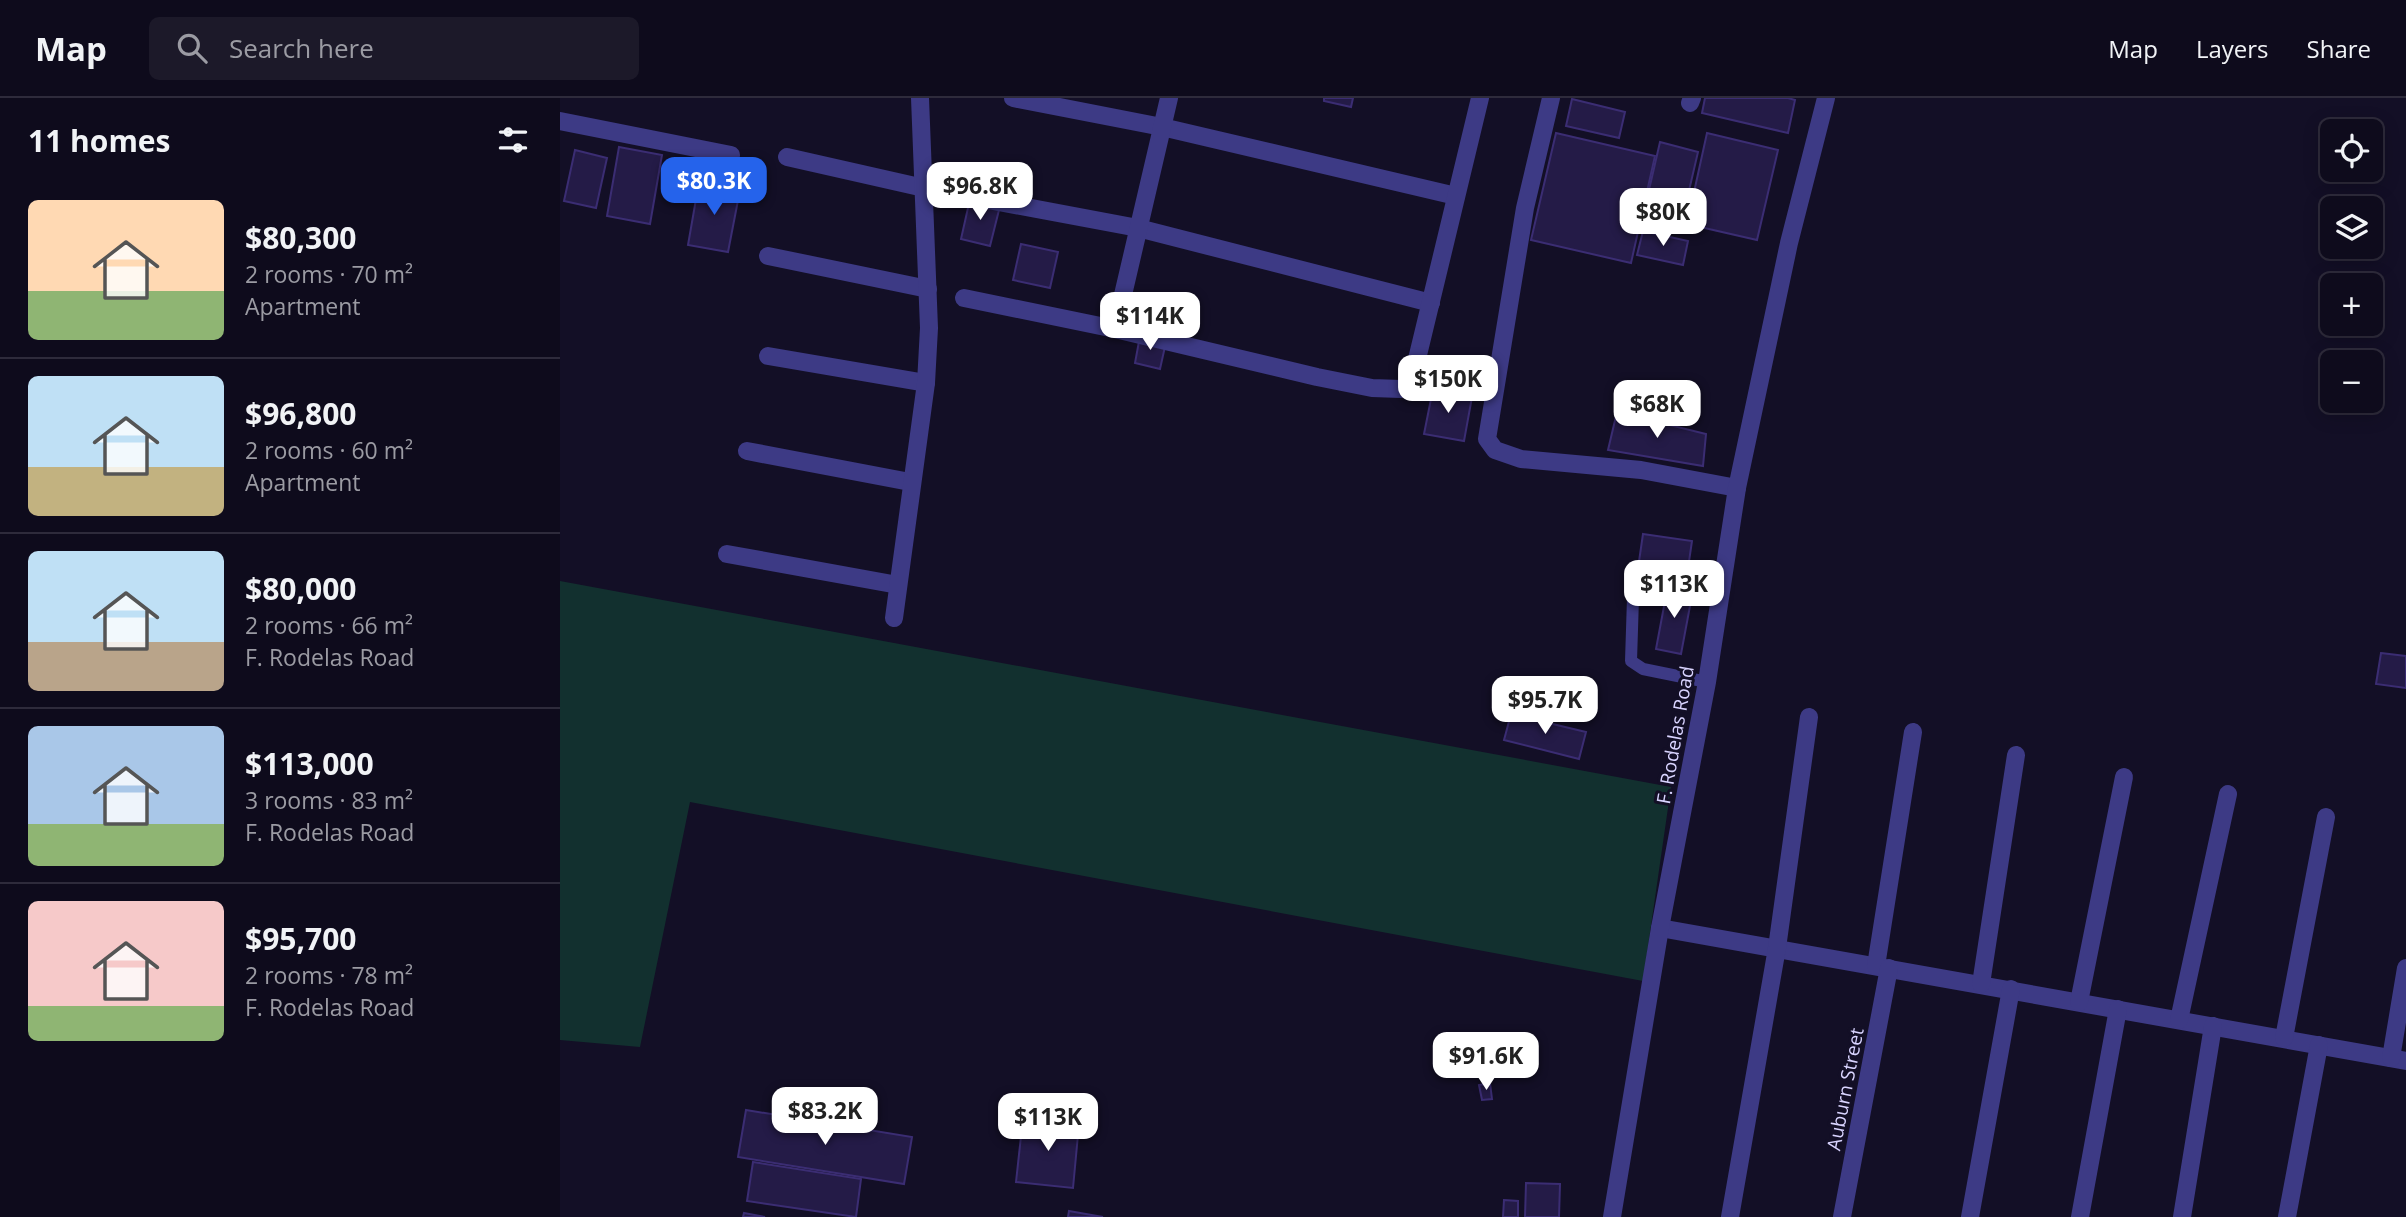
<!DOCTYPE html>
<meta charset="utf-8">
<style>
:root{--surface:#0e0b1c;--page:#1c1929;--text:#f1f3f6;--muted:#9b9ba3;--line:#2e2b3b;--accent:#2563eb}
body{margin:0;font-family:"Open Sans",sans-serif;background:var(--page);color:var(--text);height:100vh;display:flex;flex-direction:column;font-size:26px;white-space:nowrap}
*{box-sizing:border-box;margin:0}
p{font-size:23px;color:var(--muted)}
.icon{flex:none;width:38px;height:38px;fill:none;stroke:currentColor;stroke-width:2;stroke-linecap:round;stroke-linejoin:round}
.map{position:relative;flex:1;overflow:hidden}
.side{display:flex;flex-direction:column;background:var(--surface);width:560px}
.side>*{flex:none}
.controls{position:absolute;left:1760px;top:21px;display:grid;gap:14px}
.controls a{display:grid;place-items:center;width:63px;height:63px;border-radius:10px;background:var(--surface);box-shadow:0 4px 18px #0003,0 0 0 2px var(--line);font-size:35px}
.price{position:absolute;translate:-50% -60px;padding:0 16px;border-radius:14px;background:#fff;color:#222;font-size:23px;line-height:46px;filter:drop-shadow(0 2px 4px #0008)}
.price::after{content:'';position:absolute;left:50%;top:42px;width:21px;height:16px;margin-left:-10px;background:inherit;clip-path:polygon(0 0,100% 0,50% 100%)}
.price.active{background:var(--accent);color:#fff}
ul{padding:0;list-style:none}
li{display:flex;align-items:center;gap:21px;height:175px;padding:0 28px}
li+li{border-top:2px solid var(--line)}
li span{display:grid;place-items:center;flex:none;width:196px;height:140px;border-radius:10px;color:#555}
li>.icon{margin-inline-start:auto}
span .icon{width:84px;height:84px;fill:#fffc;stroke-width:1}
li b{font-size:30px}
h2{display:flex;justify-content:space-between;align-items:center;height:84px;padding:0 28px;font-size:30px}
header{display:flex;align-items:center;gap:42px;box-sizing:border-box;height:98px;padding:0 35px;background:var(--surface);border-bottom:2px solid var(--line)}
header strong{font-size:33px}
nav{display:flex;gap:38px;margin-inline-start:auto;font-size:24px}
.search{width:490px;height:63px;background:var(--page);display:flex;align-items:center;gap:18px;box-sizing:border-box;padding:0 24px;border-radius:10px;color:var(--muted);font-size:26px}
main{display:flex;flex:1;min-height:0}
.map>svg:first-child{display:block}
</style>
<header>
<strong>Map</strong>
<div class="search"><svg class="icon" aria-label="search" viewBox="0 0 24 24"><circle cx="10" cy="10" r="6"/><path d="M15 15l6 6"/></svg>Search here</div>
<nav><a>Map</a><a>Layers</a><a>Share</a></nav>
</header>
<main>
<section class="side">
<h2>11 homes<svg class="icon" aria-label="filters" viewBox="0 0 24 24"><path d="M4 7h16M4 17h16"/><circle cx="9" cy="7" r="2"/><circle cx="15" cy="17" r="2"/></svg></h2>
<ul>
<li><span style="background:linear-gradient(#ffd9b3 65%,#8fb573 0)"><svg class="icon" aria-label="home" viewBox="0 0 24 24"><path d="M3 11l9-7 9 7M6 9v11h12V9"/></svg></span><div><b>$80,300</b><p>2 rooms · 70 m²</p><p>Apartment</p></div></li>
<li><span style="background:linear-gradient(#bfe0f5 65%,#c2b280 0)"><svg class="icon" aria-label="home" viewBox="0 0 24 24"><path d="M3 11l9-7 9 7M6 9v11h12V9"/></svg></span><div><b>$96,800</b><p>2 rooms · 60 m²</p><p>Apartment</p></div></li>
<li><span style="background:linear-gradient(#bfe0f5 65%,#b9a48a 0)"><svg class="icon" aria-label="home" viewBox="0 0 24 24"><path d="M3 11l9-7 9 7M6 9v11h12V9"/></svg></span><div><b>$80,000</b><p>2 rooms · 66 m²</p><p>F. Rodelas Road</p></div></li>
<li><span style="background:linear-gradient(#a9c7e8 70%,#8fb573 0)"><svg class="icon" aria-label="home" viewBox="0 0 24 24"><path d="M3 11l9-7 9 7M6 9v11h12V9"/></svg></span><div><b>$113,000</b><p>3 rooms · 83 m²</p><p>F. Rodelas Road</p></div></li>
<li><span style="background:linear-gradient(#f6c9c9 75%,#8fb573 0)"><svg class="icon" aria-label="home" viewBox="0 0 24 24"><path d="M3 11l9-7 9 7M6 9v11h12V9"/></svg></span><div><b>$95,700</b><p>2 rooms · 78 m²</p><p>F. Rodelas Road</p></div></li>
</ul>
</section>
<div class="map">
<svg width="1846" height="1119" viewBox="0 0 1846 1119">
<rect width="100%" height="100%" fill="#130f26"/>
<polygon fill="#12302f" points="0,483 1111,689 1083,883 130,704 80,949 0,942"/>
<g fill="#241b47" stroke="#3b2d73" stroke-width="2">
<polygon points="764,0 793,0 791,9 764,3"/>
<polygon points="1145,0 1228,0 1235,2 1228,35 1142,15"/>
<polygon points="1012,1 1065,14 1059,40 1006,28"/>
<polygon points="996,35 1095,58 1071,165 971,142"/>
<polygon points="1147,35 1218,52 1197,142 1127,126"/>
<polygon points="1100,44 1138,54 1124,114 1086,105"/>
<polygon points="59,49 102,57 90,126 47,118"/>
<polygon points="15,52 47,60 36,110 4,103"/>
<polygon points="139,84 180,92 168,154 128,147"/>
<polygon points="410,101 440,108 430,148 401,141"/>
<polygon points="1083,133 1128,143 1123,167 1077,157"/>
<polygon points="461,146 498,154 490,190 453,182"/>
<polygon points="580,238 606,244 600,271 575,265"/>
<polygon points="873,291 912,299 904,343 864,336"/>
<polygon points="1057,314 1146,336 1143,368 1048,352"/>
<polygon points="1083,436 1132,443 1127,477 1107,474 1104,488 1076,484"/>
<polygon points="1108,487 1133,492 1121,556 1096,551"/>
<polygon points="1821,555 1846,558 1846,590 1816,586"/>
<polygon points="951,616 1026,634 1019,661 944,642"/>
<polygon points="930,985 932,1001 922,1002 919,987"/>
<polygon points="186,1012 352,1039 344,1086 178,1059"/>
<polygon points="463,1020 519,1026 513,1090 456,1084"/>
<polygon points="193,1064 301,1081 296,1119 187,1103"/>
<polygon points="966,1085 1000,1086 999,1119 965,1119"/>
<polygon points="944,1102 958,1103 958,1119 943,1119"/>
<polygon points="509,1113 543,1119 508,1119"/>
<polygon points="184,1115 205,1119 183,1119"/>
</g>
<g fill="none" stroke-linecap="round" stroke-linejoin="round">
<polyline stroke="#3d3a85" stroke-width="12" points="1073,500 1071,563 1083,571 1147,584"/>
<g stroke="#3d3a85" stroke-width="18">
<polyline points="453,0 602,29 896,98"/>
<polyline points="991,0 965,110 927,341 935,352 961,361 1081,372 1177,390"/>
<polyline points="1130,5 1132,0"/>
<polyline points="0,23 171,57"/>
<polyline points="227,59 364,90 578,130 871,205"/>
<polyline points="208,158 368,191"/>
<polyline points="404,200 555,231 757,279 812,290 841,291 851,286 920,0"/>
<polyline points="555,231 609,0"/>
<polyline points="208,258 366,285"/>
<polyline points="187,353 350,384"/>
<polyline points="167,456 338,487"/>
<polyline points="334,520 366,285 369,230 360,0"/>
<polyline points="1100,830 1846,963"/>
<polyline points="1316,868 1353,634"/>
<polyline points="1421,886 1456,657"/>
<polyline points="1519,904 1564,679"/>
<polyline points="1619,922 1668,696"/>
<polyline points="1724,940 1766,719"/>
<polyline points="1831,960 1846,870"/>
<polyline points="1170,1119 1217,850 1249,619"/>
<polyline points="1282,1119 1329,870"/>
<polyline points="1410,1119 1451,891"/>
<polyline points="1520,1119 1558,911"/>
<polyline points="1622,1119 1653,928"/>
<polyline points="1727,1119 1759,947"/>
</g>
<polyline stroke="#3d3a85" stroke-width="18" points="1052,1119 1100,830 1147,584 1177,390 1229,145 1266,0"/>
</g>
<g text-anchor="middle" stroke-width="6" stroke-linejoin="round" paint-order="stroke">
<g font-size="19" fill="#d9d4ff" stroke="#130f26">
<text transform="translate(1115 637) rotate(-80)" y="7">F. Rodelas Road</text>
<text transform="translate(1285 991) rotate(-79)" y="7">Auburn Street</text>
</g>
</g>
</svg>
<div class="controls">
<a><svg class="icon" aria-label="locate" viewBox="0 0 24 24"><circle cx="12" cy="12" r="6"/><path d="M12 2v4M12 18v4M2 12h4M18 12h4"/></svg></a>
<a><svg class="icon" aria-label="layers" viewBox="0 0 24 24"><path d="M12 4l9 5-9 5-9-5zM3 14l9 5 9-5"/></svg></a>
<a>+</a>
<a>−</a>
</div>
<b class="price active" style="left:154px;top:119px">$80.3K</b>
<b class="price" style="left:420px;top:124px">$96.8K</b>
<b class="price" style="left:1103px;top:150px">$80K</b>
<b class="price" style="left:590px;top:254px">$114K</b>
<b class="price" style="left:888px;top:317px">$150K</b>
<b class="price" style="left:1097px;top:342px">$68K</b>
<b class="price" style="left:1114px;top:522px">$113K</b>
<b class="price" style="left:985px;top:638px">$95.7K</b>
<b class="price" style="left:926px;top:994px">$91.6K</b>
<b class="price" style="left:265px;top:1049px">$83.2K</b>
<b class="price" style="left:488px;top:1055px">$113K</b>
</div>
</main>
